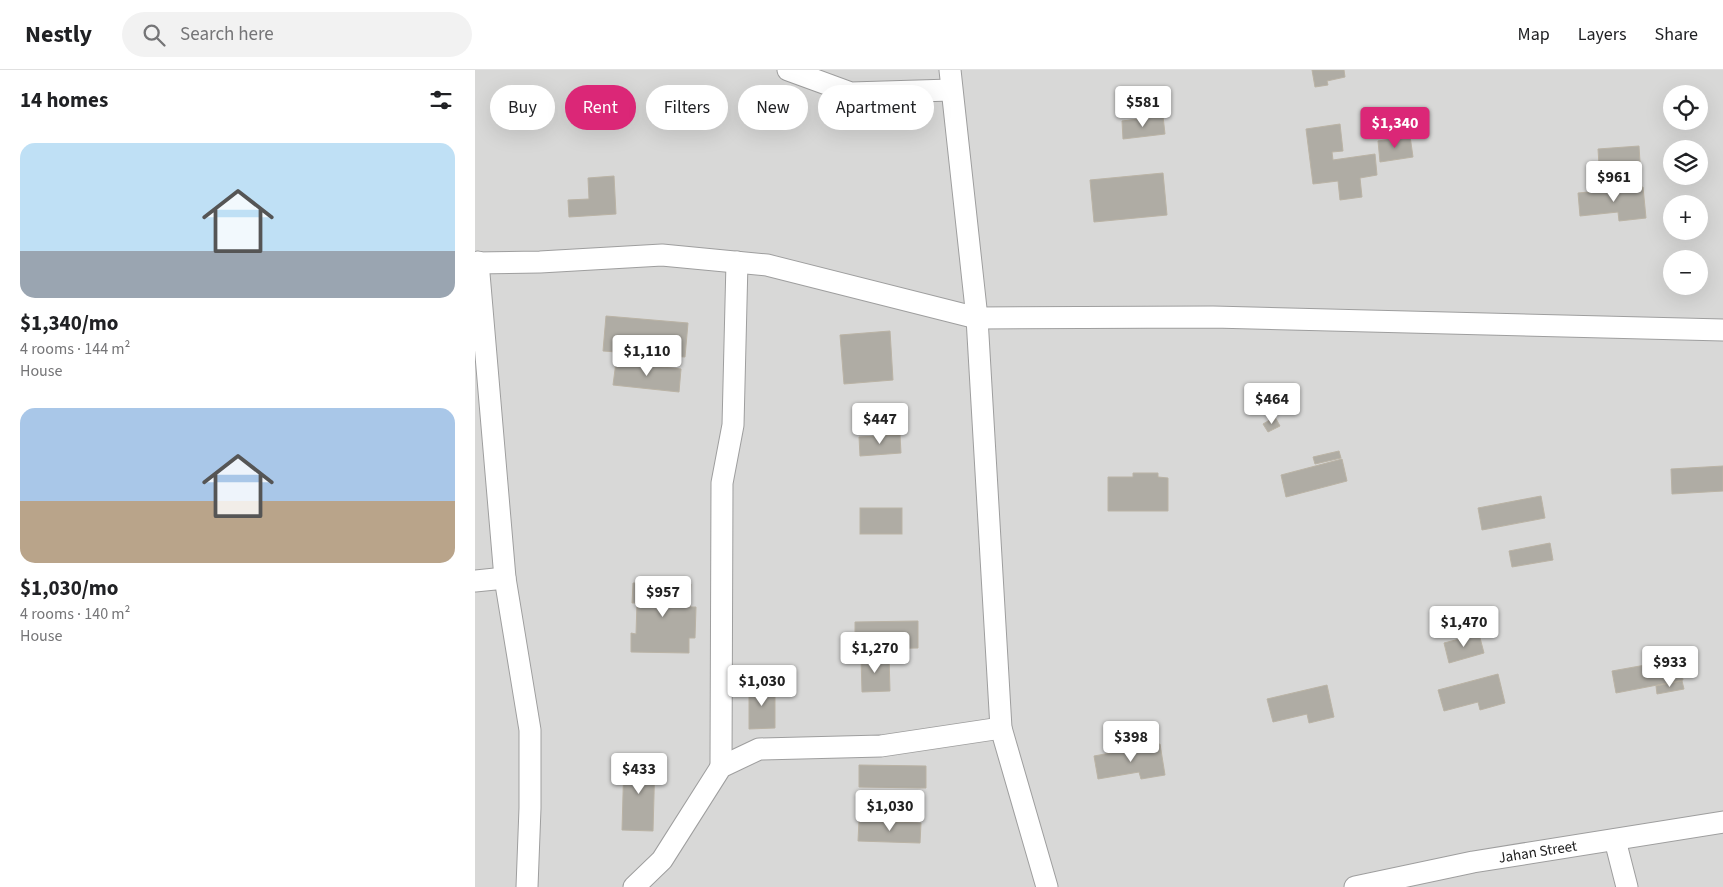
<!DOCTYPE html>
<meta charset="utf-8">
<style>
:root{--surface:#fff;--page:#f2f2f2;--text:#202124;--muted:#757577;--line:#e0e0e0;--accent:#db2777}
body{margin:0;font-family:"Source Sans 3",sans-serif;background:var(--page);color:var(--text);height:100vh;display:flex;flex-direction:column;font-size:19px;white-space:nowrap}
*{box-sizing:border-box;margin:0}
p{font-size:16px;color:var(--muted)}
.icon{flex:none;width:28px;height:28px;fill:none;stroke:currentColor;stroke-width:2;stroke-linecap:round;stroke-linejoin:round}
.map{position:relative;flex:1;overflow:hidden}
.details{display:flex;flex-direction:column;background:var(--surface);width:475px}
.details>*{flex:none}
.hud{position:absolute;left:15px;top:15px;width:475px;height:45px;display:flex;gap:10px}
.fabs{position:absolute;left:1188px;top:15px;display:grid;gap:10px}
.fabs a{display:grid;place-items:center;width:45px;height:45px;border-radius:50%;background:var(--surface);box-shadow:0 5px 20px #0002;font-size:25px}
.price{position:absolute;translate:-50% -42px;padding:0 11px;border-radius:5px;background:#fff;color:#222;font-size:16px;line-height:32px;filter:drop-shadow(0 1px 2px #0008)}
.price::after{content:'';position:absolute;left:50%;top:30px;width:15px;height:11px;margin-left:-8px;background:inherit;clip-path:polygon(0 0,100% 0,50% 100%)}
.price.active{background:var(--accent);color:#fff}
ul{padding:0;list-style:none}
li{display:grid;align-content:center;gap:10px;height:265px;padding:0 20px}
li span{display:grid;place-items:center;height:155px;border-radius:15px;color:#555}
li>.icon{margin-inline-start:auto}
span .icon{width:90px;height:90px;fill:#fffc;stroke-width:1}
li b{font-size:21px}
h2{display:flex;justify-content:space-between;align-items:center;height:60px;padding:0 20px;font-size:21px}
.chip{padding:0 18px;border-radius:22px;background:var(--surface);box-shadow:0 5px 20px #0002;font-size:18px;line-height:45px}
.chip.active{background:var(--accent);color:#fff}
header{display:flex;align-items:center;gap:30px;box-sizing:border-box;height:70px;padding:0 25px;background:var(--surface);border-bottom:1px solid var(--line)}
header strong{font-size:24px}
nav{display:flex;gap:28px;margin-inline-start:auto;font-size:18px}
.search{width:350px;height:45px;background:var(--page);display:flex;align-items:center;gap:12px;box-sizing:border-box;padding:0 18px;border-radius:28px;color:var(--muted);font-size:19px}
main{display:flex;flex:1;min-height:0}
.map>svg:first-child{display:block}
</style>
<header>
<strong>Nestly</strong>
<div class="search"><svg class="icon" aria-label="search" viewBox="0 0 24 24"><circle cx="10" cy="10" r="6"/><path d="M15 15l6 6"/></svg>Search here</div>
<nav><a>Map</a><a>Layers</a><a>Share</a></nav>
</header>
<main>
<section class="details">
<h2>14 homes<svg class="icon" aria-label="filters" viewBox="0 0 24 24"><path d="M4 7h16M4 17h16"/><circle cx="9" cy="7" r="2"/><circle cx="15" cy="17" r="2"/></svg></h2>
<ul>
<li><span style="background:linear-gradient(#bfe0f5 70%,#9aa5b1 0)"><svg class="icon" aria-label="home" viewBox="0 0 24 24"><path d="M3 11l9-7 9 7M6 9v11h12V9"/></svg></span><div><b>$1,340/mo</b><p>4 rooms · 144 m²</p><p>House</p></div></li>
<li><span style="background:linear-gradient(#a9c7e8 60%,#b9a48a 0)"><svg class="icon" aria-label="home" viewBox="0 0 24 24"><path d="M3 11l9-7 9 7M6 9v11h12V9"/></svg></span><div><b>$1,030/mo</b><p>4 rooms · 140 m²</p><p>House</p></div></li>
</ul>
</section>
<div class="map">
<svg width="1248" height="817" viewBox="0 0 1248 817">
<rect width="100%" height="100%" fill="#ebeae1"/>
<path fill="#d8d8d7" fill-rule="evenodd" d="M0 0H1248V817H0ZM1196 24H1224V51H1196ZM1196 79H1224V106H1196ZM1196 134H1224V161H1196ZM1196 189H1224V216H1196Z"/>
<g fill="#afaca4" stroke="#bab3a5">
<polygon points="837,0 869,0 870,7 852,11 853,15 840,17"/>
<polygon points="688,46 690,64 648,69 647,51"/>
<polygon points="865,54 868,81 857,82 858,90 900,84 902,105 885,108 887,127 865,130 863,111 838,114 831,59"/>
<polygon points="935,66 938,87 905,92 903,71"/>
<polygon points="1164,76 1165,92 1124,95 1123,79"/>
<polygon points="688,103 692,145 619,152 615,110"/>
<polygon points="139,106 141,144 94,147 93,130 114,129 113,108"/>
<polygon points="1168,117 1171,148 1144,151 1143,142 1105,146 1103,123"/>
<polygon points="131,246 213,253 210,287 128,281"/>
<polygon points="415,261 418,310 369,314 365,265"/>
<polygon points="141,292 206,299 204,322 138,315"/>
<polygon points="800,347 805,356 793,362 788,354"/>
<polygon points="425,365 426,383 385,386 384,367"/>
<polygon points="864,381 866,388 840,394 838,387"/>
<polygon points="867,389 872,411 811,427 806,405"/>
<polygon points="1248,396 1248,421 1197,424 1196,399"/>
<polygon points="658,403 683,403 683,407 693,408 693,441 633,441 633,407 658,407"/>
<polygon points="1066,426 1070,448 1007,460 1003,438"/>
<rect x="385" y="438" width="42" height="26"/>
<polygon points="1075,473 1078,490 1037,497 1034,481"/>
<polygon points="158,513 216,514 215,537 221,537 220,568 214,568 214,583 156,582 156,563 161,564 162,533 157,533"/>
<polygon points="443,551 443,578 380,579 380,552"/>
<polygon points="1004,564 1009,583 974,593 969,573"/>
<polygon points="414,586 415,621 387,622 386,587"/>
<polygon points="1204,589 1208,610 1141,623 1137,601"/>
<polygon points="1023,604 1030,633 1005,640 1003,632 969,641 963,620"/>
<polygon points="1207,611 1209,619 1182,624 1181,616"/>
<polygon points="274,615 300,615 300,658 274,659"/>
<polygon points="852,615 859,647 834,653 832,644 798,652 792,629"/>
<polygon points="685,674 690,705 666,709 664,702 623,709 619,686"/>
<polygon points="149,689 180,690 178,761 147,760"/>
<polygon points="384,695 451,696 451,718 384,717"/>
<polygon points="396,722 438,723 438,747 395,746"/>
<polygon points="384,751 446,753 445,773 383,771"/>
</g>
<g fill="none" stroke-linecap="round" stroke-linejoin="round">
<defs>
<g id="street">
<polyline points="313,0 376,23 476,20"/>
<polyline points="475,0 502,248 526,658 572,817"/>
<polyline points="3,192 30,508"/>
<polyline points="0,193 65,192 187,185 292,195 502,248 738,247 1248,260"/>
<polyline points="0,511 30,508 55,660 55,738 52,817"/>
<polyline points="246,697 247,413 258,355 262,192"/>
<polyline points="1140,770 1152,817"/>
<polyline points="159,817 187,790 246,697 284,679 406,676 526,658"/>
<path id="s1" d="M880 817 998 792 1248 752"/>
</g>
</defs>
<use href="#street" stroke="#9e9e9e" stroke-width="23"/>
<use href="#street" stroke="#fff" stroke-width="21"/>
</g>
<g text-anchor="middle" stroke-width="4" stroke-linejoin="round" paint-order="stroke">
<g font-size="15" fill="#1a1a1a" stroke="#fff">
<text dy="5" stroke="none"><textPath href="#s1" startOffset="186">Jahan Street</textPath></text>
</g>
</g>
</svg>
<div class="fabs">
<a><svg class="icon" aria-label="locate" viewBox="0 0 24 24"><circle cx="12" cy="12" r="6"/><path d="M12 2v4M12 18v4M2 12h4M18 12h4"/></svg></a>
<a><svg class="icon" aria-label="layers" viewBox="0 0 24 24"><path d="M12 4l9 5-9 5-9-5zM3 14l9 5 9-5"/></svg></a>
<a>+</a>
<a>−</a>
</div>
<b class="price" style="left:668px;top:58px">$581</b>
<b class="price active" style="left:920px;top:79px">$1,340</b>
<b class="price" style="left:1139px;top:133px">$961</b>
<b class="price" style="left:172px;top:307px">$1,110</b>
<b class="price" style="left:797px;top:355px">$464</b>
<b class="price" style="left:405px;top:375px">$447</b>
<b class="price" style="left:188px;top:548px">$957</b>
<b class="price" style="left:989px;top:578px">$1,470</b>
<b class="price" style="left:400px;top:604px">$1,270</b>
<b class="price" style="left:1195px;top:618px">$933</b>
<b class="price" style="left:287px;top:637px">$1,030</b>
<b class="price" style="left:656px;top:693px">$398</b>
<b class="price" style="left:164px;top:725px">$433</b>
<b class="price" style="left:415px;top:762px">$1,030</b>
<div class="hud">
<a class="chip">Buy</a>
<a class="chip active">Rent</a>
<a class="chip">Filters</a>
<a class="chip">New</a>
<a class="chip">Apartment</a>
</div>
</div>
</main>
